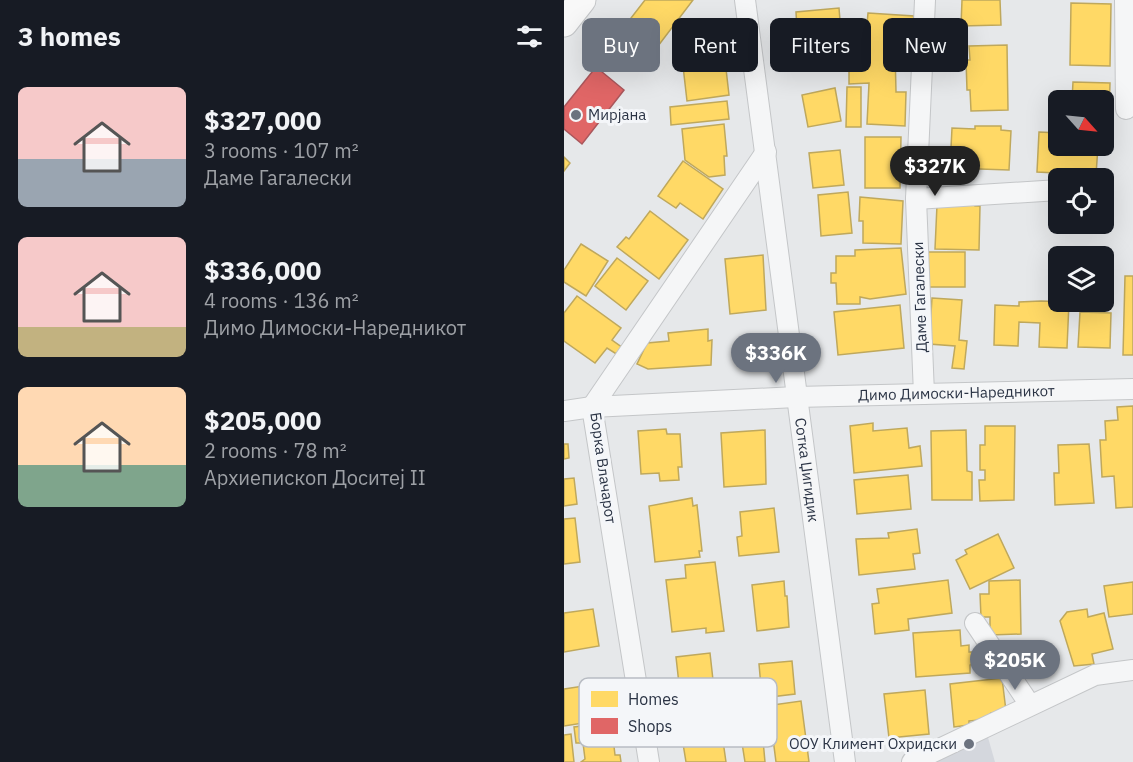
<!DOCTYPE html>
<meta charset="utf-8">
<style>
:root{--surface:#171b24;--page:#20242c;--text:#f1f3f6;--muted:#9ea1a6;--accent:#6c737f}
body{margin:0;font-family:"IBM Plex Sans",sans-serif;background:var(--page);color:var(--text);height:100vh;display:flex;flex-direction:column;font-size:22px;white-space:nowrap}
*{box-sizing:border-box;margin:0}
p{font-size:20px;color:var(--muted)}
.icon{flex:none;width:33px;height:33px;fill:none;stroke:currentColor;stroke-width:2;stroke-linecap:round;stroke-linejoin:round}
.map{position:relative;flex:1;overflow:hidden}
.panel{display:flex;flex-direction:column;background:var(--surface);width:564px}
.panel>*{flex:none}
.banner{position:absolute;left:18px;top:18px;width:460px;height:54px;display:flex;gap:12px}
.needle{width:39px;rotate:117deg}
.buttons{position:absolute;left:484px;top:90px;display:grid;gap:12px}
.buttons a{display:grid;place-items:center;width:66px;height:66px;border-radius:9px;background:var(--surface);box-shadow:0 6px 24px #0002;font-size:30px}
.price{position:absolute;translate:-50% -51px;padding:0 14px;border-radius:21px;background:var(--accent);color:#fff;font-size:20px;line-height:39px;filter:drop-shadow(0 2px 3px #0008)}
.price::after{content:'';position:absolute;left:50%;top:36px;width:18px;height:14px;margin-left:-9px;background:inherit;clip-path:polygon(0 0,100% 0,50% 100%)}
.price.on{background:#222;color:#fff}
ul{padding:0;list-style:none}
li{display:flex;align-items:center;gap:18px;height:150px;padding:0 18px}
li span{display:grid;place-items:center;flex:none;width:168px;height:120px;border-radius:9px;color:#555}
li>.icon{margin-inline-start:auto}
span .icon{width:72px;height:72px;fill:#fffc;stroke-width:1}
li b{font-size:26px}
h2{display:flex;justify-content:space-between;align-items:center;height:72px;padding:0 18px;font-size:26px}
.tag{padding:0 21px;border-radius:9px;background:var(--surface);box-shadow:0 6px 24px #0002;font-size:21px;line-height:54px}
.tag.on{background:var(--accent);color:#fff}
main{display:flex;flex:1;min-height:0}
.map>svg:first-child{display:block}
</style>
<main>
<section class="panel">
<h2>3 homes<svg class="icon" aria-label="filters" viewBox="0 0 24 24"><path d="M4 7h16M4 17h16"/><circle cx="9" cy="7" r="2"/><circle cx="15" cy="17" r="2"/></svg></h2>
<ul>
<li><span style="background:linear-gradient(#f6c9c9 60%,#9aa5b1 0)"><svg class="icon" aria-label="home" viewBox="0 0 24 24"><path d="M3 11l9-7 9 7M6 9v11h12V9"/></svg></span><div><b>$327,000</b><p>3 rooms · 107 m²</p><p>Даме Гагалески</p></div></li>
<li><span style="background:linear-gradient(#f6c9c9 75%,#c2b280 0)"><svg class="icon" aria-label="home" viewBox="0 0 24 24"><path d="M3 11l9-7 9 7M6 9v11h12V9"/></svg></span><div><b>$336,000</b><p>4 rooms · 136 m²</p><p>Димо Димоски-Наредникот</p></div></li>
<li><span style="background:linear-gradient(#ffd9b3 65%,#7fa58c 0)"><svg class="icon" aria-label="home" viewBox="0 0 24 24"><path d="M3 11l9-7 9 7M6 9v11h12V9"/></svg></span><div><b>$205,000</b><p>2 rooms · 78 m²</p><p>Архиепископ Доситеј II</p></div></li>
</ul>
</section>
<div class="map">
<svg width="569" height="762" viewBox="0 0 569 762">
<rect width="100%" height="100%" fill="#e6e8ea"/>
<polygon fill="#d4d7dd" points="421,727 431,762 348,762"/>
<g fill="#ffd966" stroke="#bfa85c" stroke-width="1.5">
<polygon points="81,0 129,0 91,50 60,27"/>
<polygon points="398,0 436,0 437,25 397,26"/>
<polygon points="507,3 547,4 546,66 506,65"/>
<polygon points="275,8 278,45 234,48 232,12"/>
<polygon points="304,13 350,16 347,51 331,50 332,92 342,92 341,126 303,124 305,83 285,84 285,46 301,46"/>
<polygon points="443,45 444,110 407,111 406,90 403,90 402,60 406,60 405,46"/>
<polygon points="161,60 165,95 123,101 119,66"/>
<polygon points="509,82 546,83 545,114 540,114 540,100 508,100"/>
<polygon points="283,87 297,87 297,127 282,127"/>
<polygon points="271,88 277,121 244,127 238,95"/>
<polygon points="163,101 165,119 107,125 106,107"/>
<polygon points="160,124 163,156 160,156 161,175 145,177 121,160 118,129"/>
<polygon points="411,126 437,126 437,130 447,131 445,170 386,168 388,128 411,129"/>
<polygon points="475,132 495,133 495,146 534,146 532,175 473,172"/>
<polygon points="301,137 337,137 336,188 301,188"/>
<polygon points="276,150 280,185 249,188 245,153"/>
<polygon points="0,157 6,163 0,171"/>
<polygon points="119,161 159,189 139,219 116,203 112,208 94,196"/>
<polygon points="284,192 288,233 257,236 254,195"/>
<polygon points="296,197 339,201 337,244 299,243 299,221 295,221"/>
<polygon points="411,204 411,206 416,206 415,250 371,249 373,205"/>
<polygon points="86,211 124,240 95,279 53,247 62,237 65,239"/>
<polygon points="17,244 44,261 22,296 0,282 0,270"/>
<polygon points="337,248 342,294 306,299 296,297 296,304 273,304 272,283 267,283 267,273 272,273 272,256 291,256 291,250"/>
<rect x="359" y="252" width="42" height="35"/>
<polygon points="199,255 202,310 166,314 161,259"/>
<polygon points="53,258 84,281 62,310 31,286"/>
<polygon points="561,276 569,276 569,355 559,355"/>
<polygon points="13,296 57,328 48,340 59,348 54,355 43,348 31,363 0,341 0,313"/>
<polygon points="368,298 398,300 395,340 403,341 400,369 388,368 391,346 365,344"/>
<polygon points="477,301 505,302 503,348 475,347 476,323 455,322 454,346 430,345 431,305 455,306 455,302"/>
<polygon points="336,305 340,348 274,355 270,312"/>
<polygon points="516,312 547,313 546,348 514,347"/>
<polygon points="144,329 144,341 148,340 147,365 84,369 73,364 83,343 105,341 104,333"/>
<polygon points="569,406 569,507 552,508 550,476 538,477 536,440 542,440 541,421 554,420 553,407"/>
<polygon points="309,423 309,431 343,428 345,448 356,446 358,466 290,473 286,426"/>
<polygon points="421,426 451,426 450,500 416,501 415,480 421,480 421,470 416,470 416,445 421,445"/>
<polygon points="102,429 103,434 116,434 118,467 114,467 115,480 96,481 95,473 77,474 74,431"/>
<polygon points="201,430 202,484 160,487 157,433"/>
<polygon points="402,430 403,471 408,472 408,500 368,500 367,431"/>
<polygon points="0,444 4,444 5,458 0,459"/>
<polygon points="525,444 530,503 491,505 490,473 495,473 494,445"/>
<polygon points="344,475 347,509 293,514 290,480"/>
<polygon points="10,478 13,504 0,506 0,479"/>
<polygon points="128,498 129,506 133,505 138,551 135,551 136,557 91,562 85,506"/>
<polygon points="210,508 215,552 175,556 173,537 178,536 176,512"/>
<polygon points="11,518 16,562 0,564 0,519"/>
<polygon points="353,529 356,553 349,554 351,569 295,575 292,539 325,538 324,533"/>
<polygon points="434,534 450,568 406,589 392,560 403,554 401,550"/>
<polygon points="151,562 160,631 142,633 142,628 108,632 102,580 122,578 121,565"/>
<polygon points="384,580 388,613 344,619 345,630 311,634 308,604 315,603 313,589"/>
<polygon points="456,580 457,634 426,635 426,617 417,617 416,594 425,594 425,581"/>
<polygon points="220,581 221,596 223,596 225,627 193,631 188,585"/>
<polygon points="569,582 569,614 545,617 540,586"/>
<polygon points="29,609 35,646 0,652 0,613"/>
<polygon points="523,609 524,617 540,613 549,649 528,654 530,664 510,666 496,621 503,612"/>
<polygon points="396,630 397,646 405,645 405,652 410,652 411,664 406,665 406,673 352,677 349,633"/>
<polygon points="146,653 150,689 116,693 112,657"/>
<polygon points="228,661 231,694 198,698 195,664"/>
<polygon points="438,678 442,711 427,713 428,719 405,721 405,725 390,727 386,684"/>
<polygon points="39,683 45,719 0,726 0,689"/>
<polygon points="361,690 365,734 325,738 320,694"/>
<polygon points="237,701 245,762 212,762 207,723 197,724 195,707"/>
<polygon points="155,713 162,762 122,762 115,719"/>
<polygon points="33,724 34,739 49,738 51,755 56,755 57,762 17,762 21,759 19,743 12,743 10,727"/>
<polygon points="7,734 10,762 0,762 0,735"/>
<polygon points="199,740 201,762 181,762 178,743"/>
</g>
<polygon fill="#e06666" stroke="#aa575c" stroke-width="1.5" points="32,67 60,90 18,144 0,129 0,107"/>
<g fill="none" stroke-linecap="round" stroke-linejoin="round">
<defs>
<g id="minor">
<path id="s1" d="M181 0 281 762"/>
<polyline points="561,0 562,109"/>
<polyline points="352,199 495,190"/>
<polyline points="360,394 352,199 361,0"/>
<path id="s2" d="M0 411 28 407 232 397 569 389"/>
<polyline points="411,623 466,705"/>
<polyline points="85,762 28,407 202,152"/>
<polyline points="348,762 531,675 569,670"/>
</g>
<polyline id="secondary" points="0,23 18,0"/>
</defs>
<use href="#minor" stroke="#c4c6c8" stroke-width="22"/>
<use href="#secondary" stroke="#c4c6c8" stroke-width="29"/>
<use href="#minor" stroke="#f5f6f7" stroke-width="20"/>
<use href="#secondary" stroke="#f8f8f8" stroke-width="27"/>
</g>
<g fill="#6c737f" stroke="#f4f6f9" stroke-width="2">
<circle cx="12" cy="115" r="6"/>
<circle cx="405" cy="744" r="6"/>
</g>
<g text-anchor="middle" stroke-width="6" stroke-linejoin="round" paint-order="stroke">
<g font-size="15" fill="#2b3445" stroke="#f4f6f9" text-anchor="start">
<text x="24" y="120">Мирјана</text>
<text x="393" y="749" text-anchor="end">ООУ Климент Охридски</text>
</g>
<g font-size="15" fill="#2b3445" stroke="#f4f6f9">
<text transform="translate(356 297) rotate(-92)" y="5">Даме Гагалески</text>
<text dy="5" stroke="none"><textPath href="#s2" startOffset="393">Димо Димоски-Наредникот</textPath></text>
<text transform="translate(39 468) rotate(82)" y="5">Борка Влачарот</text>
<text dy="5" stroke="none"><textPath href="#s1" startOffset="474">Сотка Џигидик</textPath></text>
</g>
</g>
<rect x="15" y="678" width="198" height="69" rx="9" fill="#f4f6f9" stroke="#b8bcc3" stroke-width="1.5"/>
<rect x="27" y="691" width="27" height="16" fill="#ffd966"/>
<rect x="27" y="718" width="27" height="16" fill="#e06666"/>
<g font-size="16" fill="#2b3445">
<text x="64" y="705">Homes</text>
<text x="64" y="732">Shops</text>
</g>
</svg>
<div class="buttons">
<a><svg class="needle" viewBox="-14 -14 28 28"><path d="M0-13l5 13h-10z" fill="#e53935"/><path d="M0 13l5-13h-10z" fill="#9ea1a6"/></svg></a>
<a><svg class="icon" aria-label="locate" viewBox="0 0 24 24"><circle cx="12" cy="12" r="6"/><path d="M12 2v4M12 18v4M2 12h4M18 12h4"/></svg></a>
<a><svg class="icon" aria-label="layers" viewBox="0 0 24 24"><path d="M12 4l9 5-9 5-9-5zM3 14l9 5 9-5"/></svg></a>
</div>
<b class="price on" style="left:371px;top:197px">$327K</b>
<b class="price" style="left:212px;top:384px">$336K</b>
<b class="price" style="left:451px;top:691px">$205K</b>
<div class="banner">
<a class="tag on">Buy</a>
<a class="tag">Rent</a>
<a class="tag">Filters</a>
<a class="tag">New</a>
</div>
</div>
</main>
